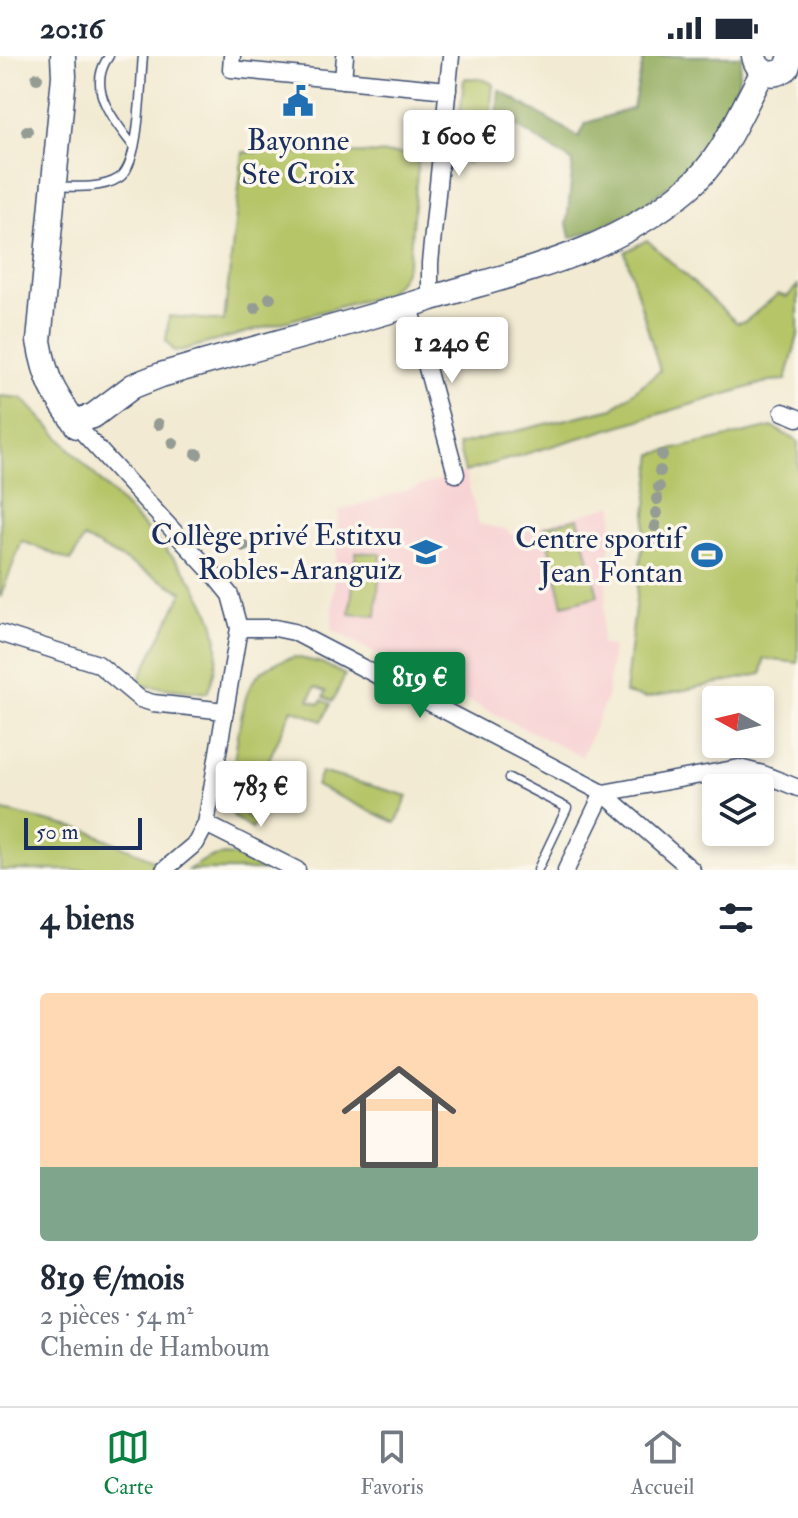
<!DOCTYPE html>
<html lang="fr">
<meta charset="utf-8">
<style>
:root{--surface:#fff;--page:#f6f6f7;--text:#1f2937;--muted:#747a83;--line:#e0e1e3;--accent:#0b8043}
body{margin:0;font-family:"IM FELL Double Pica",serif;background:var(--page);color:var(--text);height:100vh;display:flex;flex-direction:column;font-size:30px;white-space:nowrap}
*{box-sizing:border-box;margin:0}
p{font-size:26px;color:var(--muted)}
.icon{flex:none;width:44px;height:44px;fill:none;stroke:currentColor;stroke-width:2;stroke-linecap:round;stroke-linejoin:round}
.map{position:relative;height:814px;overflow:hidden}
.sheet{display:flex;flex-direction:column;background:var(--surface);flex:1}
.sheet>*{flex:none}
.needle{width:52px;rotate:278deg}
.buttons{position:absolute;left:702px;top:630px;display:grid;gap:16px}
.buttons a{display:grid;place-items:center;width:72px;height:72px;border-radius:8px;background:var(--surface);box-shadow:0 4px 12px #0003;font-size:40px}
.scale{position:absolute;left:24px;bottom:20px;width:118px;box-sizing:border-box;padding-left:8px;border:4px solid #1b2f5e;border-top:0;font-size:22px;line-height:28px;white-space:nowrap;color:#1b2f5e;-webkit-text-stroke:6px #fbf7ec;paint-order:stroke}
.price{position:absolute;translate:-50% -68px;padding:0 18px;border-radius:8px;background:#fff;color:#222;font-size:26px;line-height:52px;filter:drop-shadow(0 2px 4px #0008)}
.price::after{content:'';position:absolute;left:50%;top:48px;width:24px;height:18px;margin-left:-12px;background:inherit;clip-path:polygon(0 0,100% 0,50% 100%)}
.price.active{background:var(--accent);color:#fff}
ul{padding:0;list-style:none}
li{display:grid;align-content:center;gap:16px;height:424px;padding:0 40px}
li span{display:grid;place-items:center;height:248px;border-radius:8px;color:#555}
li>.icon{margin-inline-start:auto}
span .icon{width:144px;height:144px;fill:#fffc;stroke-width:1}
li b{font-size:34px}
h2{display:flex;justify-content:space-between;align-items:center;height:96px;padding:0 40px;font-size:34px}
.status{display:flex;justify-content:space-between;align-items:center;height:56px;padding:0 40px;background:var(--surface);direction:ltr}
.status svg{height:22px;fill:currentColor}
.menu{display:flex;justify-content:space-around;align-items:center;height:112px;border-top:2px solid var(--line);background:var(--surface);font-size:22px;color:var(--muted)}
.menu a{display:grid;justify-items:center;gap:4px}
.menu .active{color:var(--accent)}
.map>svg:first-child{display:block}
</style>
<div class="status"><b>20:16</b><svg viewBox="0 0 49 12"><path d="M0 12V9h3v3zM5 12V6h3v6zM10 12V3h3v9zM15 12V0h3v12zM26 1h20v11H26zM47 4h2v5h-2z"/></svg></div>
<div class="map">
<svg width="798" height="814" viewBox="0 0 798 814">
<rect width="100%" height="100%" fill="#fbf7ec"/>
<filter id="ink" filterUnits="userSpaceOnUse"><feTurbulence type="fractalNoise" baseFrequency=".0125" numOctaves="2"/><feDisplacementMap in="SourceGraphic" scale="16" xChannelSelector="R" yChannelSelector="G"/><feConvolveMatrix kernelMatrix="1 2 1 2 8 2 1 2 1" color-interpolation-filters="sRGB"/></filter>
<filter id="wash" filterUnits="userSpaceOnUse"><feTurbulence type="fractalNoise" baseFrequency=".006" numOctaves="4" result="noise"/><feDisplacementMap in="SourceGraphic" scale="32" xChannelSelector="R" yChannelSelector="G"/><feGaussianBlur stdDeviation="1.8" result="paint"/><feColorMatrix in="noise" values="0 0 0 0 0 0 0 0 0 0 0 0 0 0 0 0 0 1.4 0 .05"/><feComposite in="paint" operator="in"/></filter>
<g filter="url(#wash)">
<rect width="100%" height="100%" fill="#f2ead2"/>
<polygon fill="#f7cfd2" points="465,416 479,468 508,474 510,479 614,449 601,588 613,590 607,641 582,701 394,608 391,601 384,597 380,600 333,574 332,565 339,455"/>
<g fill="#b5c568" stroke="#687a63" stroke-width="2">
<polygon points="466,22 483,23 493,28 490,61 460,59 464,24"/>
<polygon points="459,62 489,65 487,83 474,81 468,107 455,101"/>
<path d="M243 96 419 98 409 204C403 222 398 230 382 239L175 296 166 285 169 260 224 265Z"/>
<polygon points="647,184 737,267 746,265 778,238 787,241 798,229 798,279 786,324 770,325 465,416 458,389 613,352 660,315 625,196"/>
<path d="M0 340 22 342 183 512C213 554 229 586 207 637L136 629 183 536 84 482 71 505 22 485 0 542Z"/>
<polygon points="772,371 798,385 798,607 764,603 762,618 646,642 625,637 653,398"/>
<polygon points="578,462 598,540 563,549 544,471"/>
<polygon points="356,496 381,498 376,560 350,558"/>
<path d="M295 601 322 607 345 619 333 645 324 641 326 635 315 631 309 644 320 648 322 644 331 648 322 665 292 653 244 758 256 766 252 773 234 761 229 746C233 718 239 648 252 627 262 611 278 605 295 601Z"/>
<polygon points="321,716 408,740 396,767 316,730"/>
<polygon points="0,754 89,775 155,805 160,814 0,814"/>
<polygon points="224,799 243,801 270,814 188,814 208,802"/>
</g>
<path fill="#90aa5c" stroke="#566c5d" stroke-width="2" d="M644 0H742L737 32 733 33C732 37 733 41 732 44 731 52 725 61 721 67 691 124 630 164 570 182L567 167 573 106 497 57 499 34 579 81 586 67 633 52Z"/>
</g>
<g filter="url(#ink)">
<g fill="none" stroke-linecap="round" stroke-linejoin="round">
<defs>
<g id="lane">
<path d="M109 0C85 33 114 64 134 91"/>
<path d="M56 130C76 131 102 133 119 122 141 108 140 26 143 0"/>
<polyline points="509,722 567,752 538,813"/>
</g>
<g id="street">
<polyline points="232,0 231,13 448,34"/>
<polyline points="343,24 345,0"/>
<polyline points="430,243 430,207 451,0"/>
<polyline points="410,250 456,418"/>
<polyline points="783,356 798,362"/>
<polyline points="77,370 213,518 230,539 239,572 206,768 196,787 164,814"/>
<polyline points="239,572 275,572 294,576 603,737 692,814"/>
<polyline points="0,577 98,608 140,643 153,647 225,655"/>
<polyline points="603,737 739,712 763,718 798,732"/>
<polyline points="206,768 297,814"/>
<polyline points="566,814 603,737"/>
</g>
<g id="secondary">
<path d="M63 0 64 20 39 285C46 326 54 337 77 370L83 363 93 360 133 330 161 319C250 293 341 271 429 243 524 214 610 198 688 132 725 101 740 55 763 16"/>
<path d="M754 0C757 17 773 23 787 12L791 0"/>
</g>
</defs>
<use href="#lane" stroke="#3b4b6f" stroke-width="11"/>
<use href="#street" stroke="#3b4b6f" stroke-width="19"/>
<use href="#secondary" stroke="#3b4b6f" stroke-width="27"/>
<use href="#lane" stroke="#fff" stroke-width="8"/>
<use href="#street" stroke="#fff" stroke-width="16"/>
<use href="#secondary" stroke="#fff" stroke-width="24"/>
</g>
<g fill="#959c94">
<circle cx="37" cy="22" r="6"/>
<circle cx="27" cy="75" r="6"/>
<circle cx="270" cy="242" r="6"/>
<circle cx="255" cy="252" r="6"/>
<circle cx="158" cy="368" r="6"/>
<circle cx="173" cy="387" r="6"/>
<circle cx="197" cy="398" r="6"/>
<circle cx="662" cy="399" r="6"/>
<circle cx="660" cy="415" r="6"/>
<circle cx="659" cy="431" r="6"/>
<circle cx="657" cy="443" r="6"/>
<circle cx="656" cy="457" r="6"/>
<circle cx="655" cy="470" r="6"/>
<circle cx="653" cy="486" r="6"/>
<circle cx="244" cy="490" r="6"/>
</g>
</g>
<defs>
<symbol id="civic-bare" viewBox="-9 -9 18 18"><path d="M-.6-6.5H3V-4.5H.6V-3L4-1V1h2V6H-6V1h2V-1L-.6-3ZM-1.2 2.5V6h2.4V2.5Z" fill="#1f6fb2" stroke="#fbf7ec" stroke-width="2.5" paint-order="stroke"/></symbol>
<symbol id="school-bare" viewBox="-9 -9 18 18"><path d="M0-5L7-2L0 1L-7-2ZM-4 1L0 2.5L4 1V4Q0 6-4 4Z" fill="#1f6fb2" stroke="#fbf7ec" stroke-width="2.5" paint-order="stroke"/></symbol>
<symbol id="stadium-bare" viewBox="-9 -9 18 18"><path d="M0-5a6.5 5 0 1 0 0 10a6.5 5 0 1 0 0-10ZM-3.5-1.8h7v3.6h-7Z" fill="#1f6fb2" stroke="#fbf7ec" stroke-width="2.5" paint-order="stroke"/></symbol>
</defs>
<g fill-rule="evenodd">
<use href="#civic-bare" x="276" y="23" width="44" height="44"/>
<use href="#school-bare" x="404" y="474" width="44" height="44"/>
<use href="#stadium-bare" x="685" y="477" width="44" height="44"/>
</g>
<g text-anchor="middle" stroke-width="7" stroke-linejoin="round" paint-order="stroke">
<g font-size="30" fill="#1b2f5e" stroke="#fbf7ec" text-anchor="end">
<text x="298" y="94" text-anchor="middle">Bayonne<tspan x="298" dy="34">Ste Croix</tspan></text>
<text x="402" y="489">Collège privé Estitxu<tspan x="402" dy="34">Robles-Aranguiz</tspan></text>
<text x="683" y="492">Centre sportif<tspan x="683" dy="34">Jean Fontan</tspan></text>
</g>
</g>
</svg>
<div class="buttons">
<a><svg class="needle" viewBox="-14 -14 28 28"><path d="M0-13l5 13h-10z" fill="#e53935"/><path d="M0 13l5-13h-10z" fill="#747a83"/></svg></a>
<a><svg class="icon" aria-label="layers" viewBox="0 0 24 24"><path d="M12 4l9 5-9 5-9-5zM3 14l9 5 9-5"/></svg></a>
</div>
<div class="scale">50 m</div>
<b class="price" style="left:459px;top:122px">1 600 €</b>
<b class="price" style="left:452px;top:329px">1 240 €</b>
<b class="price active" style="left:420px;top:664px">819 €</b>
<b class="price" style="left:261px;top:773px">783 €</b>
</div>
<section class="sheet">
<h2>4 biens<svg class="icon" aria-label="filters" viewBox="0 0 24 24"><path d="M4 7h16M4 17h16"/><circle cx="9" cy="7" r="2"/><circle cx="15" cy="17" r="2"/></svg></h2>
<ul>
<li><span style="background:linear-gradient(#ffd9b3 70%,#7fa58c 0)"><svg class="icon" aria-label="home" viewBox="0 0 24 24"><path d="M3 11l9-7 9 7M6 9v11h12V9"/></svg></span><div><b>819 €/mois</b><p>2 pièces · 54 m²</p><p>Chemin de Hamboum</p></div></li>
</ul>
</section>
<nav class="menu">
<a class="active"><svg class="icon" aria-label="map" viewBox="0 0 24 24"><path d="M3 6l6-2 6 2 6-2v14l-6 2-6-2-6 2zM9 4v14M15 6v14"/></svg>Carte</a>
<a><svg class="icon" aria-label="saved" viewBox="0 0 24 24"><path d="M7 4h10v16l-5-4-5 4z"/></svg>Favoris</a>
<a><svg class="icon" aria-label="home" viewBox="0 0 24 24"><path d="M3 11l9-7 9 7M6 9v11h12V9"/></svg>Accueil</a>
</nav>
